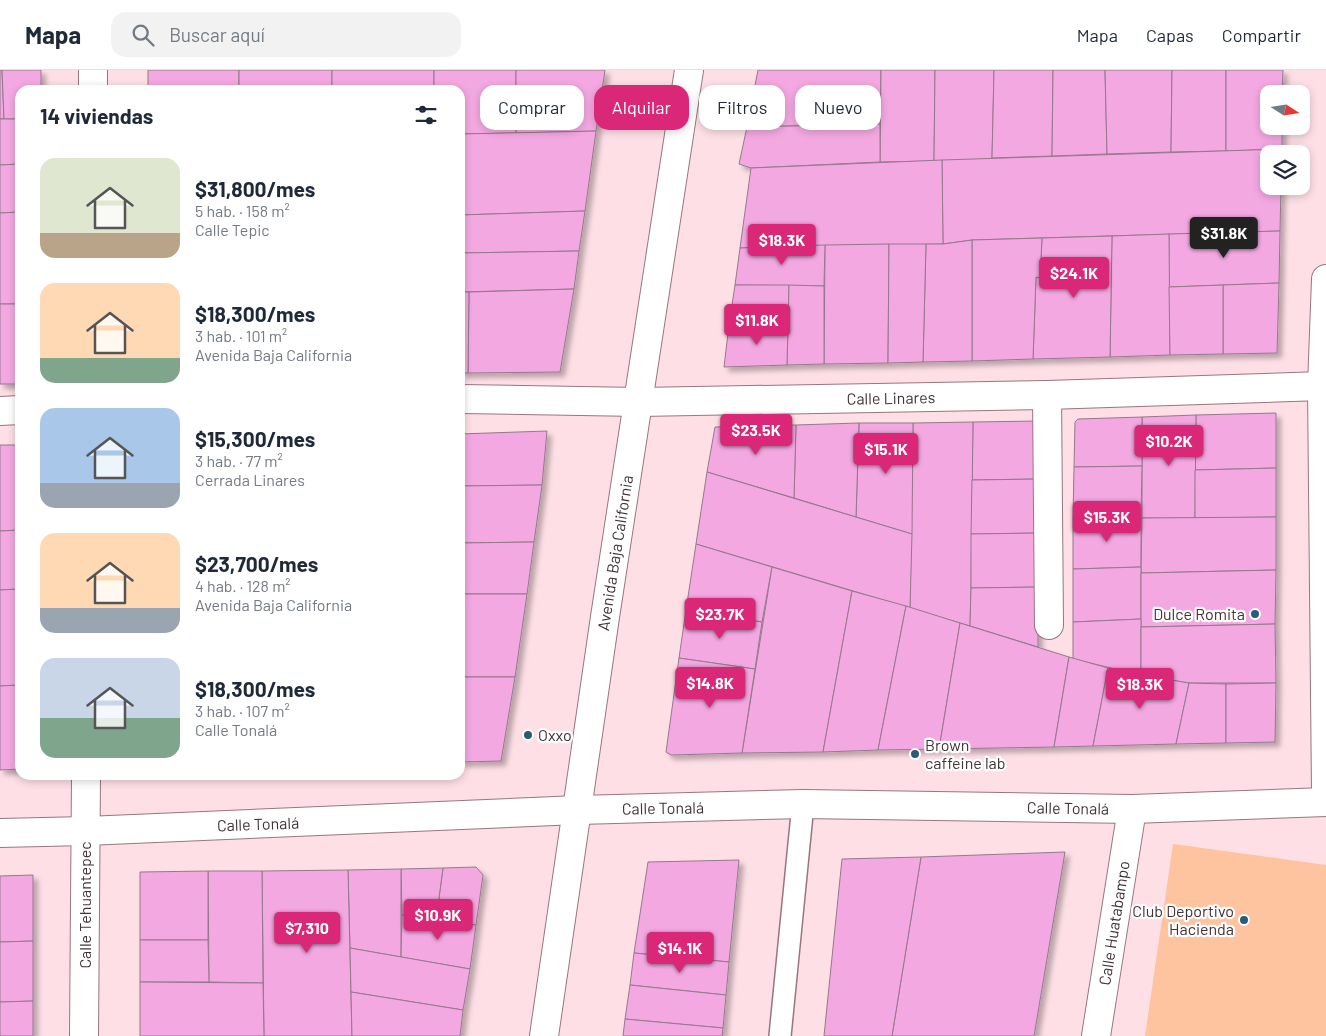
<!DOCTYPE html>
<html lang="es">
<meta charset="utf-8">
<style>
:root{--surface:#fff;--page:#f2f2f3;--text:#1f2937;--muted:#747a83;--line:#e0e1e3;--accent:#db2777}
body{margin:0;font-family:Barlow,sans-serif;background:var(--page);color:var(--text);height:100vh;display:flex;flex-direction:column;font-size:19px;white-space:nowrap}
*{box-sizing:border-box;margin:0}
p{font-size:16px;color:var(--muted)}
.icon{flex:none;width:28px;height:28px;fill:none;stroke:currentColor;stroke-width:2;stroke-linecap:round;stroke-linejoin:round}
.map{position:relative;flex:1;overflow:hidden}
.panel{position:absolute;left:15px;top:15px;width:450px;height:695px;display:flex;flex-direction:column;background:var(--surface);border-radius:15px;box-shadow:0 2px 8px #0003}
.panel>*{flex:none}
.hud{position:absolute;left:480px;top:15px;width:475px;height:45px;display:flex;gap:10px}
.needle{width:32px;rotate:102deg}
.fabs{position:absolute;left:1260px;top:15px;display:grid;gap:10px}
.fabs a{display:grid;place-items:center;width:50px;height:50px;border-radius:10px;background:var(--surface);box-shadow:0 2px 8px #0003;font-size:25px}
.price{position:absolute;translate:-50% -42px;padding:0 11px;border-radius:5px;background:var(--accent);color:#fff;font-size:16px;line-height:32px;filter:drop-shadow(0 1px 2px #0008)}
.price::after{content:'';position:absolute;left:50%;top:30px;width:15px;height:11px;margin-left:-8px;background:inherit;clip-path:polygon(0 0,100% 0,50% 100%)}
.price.on{background:#222;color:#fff}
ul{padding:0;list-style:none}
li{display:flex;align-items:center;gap:15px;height:125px;padding:0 25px}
li span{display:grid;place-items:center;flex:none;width:140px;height:100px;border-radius:15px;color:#555}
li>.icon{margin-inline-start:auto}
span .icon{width:60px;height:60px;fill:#fffc;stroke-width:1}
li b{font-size:21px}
h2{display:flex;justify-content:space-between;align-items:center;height:60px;padding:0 25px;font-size:21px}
.pill{padding:0 18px;border-radius:15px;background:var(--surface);box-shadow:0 2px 8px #0003;font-size:18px;line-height:45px}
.pill.on{background:var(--accent);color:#fff}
header{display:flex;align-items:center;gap:30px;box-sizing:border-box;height:70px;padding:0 25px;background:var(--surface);border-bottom:1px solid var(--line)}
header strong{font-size:24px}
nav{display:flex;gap:28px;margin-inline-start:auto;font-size:18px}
.search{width:350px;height:45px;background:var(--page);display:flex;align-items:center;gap:12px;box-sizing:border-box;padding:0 18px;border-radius:15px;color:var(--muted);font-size:19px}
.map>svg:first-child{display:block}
</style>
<header>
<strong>Mapa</strong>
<div class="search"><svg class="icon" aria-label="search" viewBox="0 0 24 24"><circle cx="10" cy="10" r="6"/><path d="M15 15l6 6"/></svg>Buscar aquí</div>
<nav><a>Mapa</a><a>Capas</a><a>Compartir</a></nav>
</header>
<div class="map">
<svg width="1326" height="966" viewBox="0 0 1326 966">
<defs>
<filter id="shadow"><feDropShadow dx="4.5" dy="4.5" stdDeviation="2.5" flood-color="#0004"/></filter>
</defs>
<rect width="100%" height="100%" fill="#fedfe6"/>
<polygon fill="#fec39f" points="1173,774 1326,795 1326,966 1145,966"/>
<g fill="#f3a8e1" stroke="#94798d" filter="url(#shadow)">
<polygon points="0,0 2,0 4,49 0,49"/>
<polygon points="2,0 41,0 41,20 20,20 20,49 4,49"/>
<rect x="148" y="0" width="91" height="20"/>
<rect x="239" y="0" width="93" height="20"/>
<rect x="332" y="0" width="102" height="20"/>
<polygon points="434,0 516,0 516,63 460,64 460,20 434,20"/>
<polygon points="516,0 605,0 596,61 516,63"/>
<polygon points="758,0 881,0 880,54 747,57"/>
<polygon points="881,0 935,0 934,91 880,92"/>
<polygon points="935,0 994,0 992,89 934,91"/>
<polygon points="994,0 1053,0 1052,86 992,88"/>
<polygon points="1053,0 1105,0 1107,84 1052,86"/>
<polygon points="1105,0 1172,0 1171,82 1107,84"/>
<polygon points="1172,0 1226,0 1226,81 1171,82"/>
<polygon points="1226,0 1283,0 1282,24 1269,24 1269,56 1282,56 1282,79 1226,81"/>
<polygon points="0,49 20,49 20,94 0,95"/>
<polygon points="880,54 880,92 751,98 739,94 747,57"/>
<polygon points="596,61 585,141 460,145 460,64"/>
<polygon points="1282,79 1281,84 1269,84 1269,116 1281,116 1280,161 972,170 943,174 942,90"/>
<polygon points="942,90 943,174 740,178 751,98"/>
<polygon points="20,94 20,142 0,143 0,95"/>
<polygon points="585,141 579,181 460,183 460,145"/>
<polygon points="20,142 20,234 0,234 0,143"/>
<polygon points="1280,161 1279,213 1169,217 1169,164"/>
<polygon points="1169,164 1170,285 1110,287 1112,166"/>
<polygon points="1112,166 1110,287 1033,289 1036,207 1040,208 1042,168"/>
<polygon points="1042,168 1040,208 1036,207 1033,289 972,291 972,170"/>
<polygon points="972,170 972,291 923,292 926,174 943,174"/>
<polygon points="889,174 888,293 824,294 825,175"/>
<polygon points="889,174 926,174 923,292 888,293"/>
<polygon points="825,175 824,216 735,215 740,178"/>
<polygon points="579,181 574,219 460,222 460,183"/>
<polygon points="1279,213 1277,283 1223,284 1223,215"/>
<polygon points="735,215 789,215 788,255 729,255"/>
<polygon points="789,215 824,216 824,294 787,295"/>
<polygon points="1223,215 1223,284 1170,285 1169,217"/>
<polygon points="574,219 560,302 468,303 469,222"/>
<polygon points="460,222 469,222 468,303 460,303"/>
<rect x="0" y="234" width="20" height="80"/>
<polygon points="729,255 788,255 787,295 724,297"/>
<polygon points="1276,343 1276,398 1195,400 1196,345"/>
<polygon points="1196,345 1195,448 1142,448 1142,347"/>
<polygon points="1142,347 1142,396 1074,397 1075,352 1078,349"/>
<polygon points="1038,351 1038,409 972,410 973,352"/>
<polygon points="973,352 971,518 970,556 910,538 913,353"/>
<polygon points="859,353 913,353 912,464 856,447"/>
<polygon points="859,353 856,447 794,428 796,355"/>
<polygon points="796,355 794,428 707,402 715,357"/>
<polygon points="547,361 542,415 460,416 460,364"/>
<polygon points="0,375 20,375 20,460 0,461"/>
<polygon points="1142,396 1141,447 1073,448 1074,397"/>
<polygon points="1276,398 1276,447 1195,448 1195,400"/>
<polygon points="707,402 912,464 910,538 696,474"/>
<polygon points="1040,409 1038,463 971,464 972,410"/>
<polygon points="542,415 534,472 460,473 460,416"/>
<polygon points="1141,447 1141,497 1073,499 1073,448"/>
<polygon points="1276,447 1276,500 1141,503 1142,448"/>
<polygon points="20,460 20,519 0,520 0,461"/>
<polygon points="1038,463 1038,517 971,518 971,464"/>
<polygon points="534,472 527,524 460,524 460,473"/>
<polygon points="696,474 772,497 762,552 686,540"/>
<polygon points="772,497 852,521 823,682 742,683"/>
<polygon points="1141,497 1141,549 1073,552 1073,499"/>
<polygon points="1276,500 1275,554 1141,557 1141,503"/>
<polygon points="1038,517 1038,577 970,556 971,518"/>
<polygon points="20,519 20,615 0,616 0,520"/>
<polygon points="852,521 906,536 878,680 823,682"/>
<polygon points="460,524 527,524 515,607 460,607"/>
<polygon points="906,536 960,553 939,679 878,680"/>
<polygon points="686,540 762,552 755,599 679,588"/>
<polygon points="1141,549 1141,605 1073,589 1073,552"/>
<polygon points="960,553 1069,587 1054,677 939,679"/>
<polygon points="1275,554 1276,613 1189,613 1141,605 1141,557"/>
<polygon points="1069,587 1108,598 1093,676 1054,677"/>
<polygon points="679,588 755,599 742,683 671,685 666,682"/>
<polygon points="1108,598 1141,605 1189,613 1176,674 1093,676"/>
<polygon points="460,607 515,607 501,691 460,692"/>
<polygon points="1189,613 1226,614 1226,673 1176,674"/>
<polygon points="1276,613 1275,672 1226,673 1226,614"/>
<polygon points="20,615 20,699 0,700 0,616"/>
<polygon points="1065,782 1034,966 892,966 921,787"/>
<polygon points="921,787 892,966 824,966 842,789"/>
<polygon points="739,790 729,892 634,883 648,792"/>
<polygon points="476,797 483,805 476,855 436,850 443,798"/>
<polygon points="443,798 436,850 402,845 401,799"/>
<polygon points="401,799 401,887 350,878 348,800"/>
<polygon points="348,800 352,966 264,966 262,801"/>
<polygon points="208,801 262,801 263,913 209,912"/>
<polygon points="208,801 208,870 140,870 140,802"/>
<polygon points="33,805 33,871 0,872 0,806"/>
<polygon points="402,845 476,855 470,899 401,887"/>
<polygon points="140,870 208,870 209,912 140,912"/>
<polygon points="33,871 33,931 0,932 0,872"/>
<polygon points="350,878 470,899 463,940 351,922"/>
<polygon points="634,883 729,892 726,925 630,915"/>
<polygon points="140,912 263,913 264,966 140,966"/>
<polygon points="630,915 726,925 723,958 625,949"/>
<polygon points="351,922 463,940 460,966 352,966"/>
<polygon points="33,931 33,966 0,966 0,932"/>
<polygon points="625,949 723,958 722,966 623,966"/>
</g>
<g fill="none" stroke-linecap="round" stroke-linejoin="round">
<defs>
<polyline id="lane" points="780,966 803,734"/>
<g id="street">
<polyline points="93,20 93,0"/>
<polyline points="1326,209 1322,316 1326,722"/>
<polyline points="1047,325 1049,555"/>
<polyline points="460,329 639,332 1047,325 1322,316"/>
<polyline points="0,341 20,340"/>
<polyline points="0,763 86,761 578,740 803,734 1132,739 1326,732"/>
<polyline points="84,966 86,705"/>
<polyline points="1096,966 1132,739"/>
</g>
<polyline id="primary" points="544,966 605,547 689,0"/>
</defs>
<use href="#lane" stroke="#98767f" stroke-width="24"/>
<use href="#street" stroke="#98767f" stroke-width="30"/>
<use href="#primary" stroke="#98767f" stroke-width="30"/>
<use href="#lane" stroke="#fff" stroke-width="21"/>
<use href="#street" stroke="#fff" stroke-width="28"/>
<use href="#primary" stroke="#fff" stroke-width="28"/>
</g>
<g fill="#275d78" stroke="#fff" stroke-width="2">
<circle cx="1255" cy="544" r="5"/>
<circle cx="528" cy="665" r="5"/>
<circle cx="915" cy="684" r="5"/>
<circle cx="1244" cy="850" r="5"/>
</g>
<g text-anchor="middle" stroke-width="4.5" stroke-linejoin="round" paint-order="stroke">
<g font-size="16" fill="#423336" stroke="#fff">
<text transform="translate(891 328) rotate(-1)" y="6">Calle Linares</text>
<text transform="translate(615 483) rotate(-81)" y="6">Avenida Baja California</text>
<text transform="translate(663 738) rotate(-1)" y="6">Calle Tonalá</text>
<text transform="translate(1068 738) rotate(1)" y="6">Calle Tonalá</text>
<text transform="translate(258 754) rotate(-2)" y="6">Calle Tonalá</text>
<text transform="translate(85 835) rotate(-90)" y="6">Calle Tehuantepec</text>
<text transform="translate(1114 853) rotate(-81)" y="6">Calle Huatabampo</text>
</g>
<g font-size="16" fill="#423336" stroke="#fff" text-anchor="end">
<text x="1245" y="550">Dulce Romita</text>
<text x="538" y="671" text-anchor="start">Oxxo</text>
<text x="925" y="681" text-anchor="start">Brown<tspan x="925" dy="18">caffeine lab</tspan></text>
<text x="1234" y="847">Club Deportivo<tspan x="1234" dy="18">Hacienda</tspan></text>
</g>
</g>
</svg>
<div class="fabs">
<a><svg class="needle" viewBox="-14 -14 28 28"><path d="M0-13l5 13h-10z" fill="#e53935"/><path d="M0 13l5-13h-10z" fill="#747a83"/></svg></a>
<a><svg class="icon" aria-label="layers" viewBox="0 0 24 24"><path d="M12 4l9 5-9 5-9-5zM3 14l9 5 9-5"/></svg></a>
</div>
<b class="price on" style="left:1224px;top:189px">$31.8K</b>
<b class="price" style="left:782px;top:196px">$18.3K</b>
<b class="price" style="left:1074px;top:229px">$24.1K</b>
<b class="price" style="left:757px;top:276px">$11.8K</b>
<b class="price" style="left:756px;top:386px">$23.5K</b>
<b class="price" style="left:1169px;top:397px">$10.2K</b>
<b class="price" style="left:886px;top:405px">$15.1K</b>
<b class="price" style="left:1107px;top:473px">$15.3K</b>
<b class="price" style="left:720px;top:570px">$23.7K</b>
<b class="price" style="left:710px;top:639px">$14.8K</b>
<b class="price" style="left:1140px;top:640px">$18.3K</b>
<b class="price" style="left:438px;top:871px">$10.9K</b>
<b class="price" style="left:307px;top:884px">$7,310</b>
<b class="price" style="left:680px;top:904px">$14.1K</b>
<div class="hud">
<a class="pill">Comprar</a>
<a class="pill on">Alquilar</a>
<a class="pill">Filtros</a>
<a class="pill">Nuevo</a>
</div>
<section class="panel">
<h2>14 viviendas<svg class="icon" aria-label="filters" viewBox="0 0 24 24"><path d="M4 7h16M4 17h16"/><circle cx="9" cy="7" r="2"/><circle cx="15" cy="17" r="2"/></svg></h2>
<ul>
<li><span style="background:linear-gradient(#dfe7d0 75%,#b9a48a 0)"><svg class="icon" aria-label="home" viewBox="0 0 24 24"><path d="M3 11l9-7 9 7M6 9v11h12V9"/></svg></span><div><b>$31,800/mes</b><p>5 hab. · 158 m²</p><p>Calle Tepic</p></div></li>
<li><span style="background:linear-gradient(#ffd9b3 75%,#7fa58c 0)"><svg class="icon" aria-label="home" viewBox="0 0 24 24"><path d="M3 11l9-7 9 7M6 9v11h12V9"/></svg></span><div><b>$18,300/mes</b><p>3 hab. · 101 m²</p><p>Avenida Baja California</p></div></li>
<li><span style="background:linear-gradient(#a9c7e8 75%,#9aa5b1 0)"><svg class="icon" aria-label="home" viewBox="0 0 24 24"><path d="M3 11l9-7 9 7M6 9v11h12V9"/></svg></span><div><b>$15,300/mes</b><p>3 hab. · 77 m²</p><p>Cerrada Linares</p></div></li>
<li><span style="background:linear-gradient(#ffd9b3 75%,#9aa5b1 0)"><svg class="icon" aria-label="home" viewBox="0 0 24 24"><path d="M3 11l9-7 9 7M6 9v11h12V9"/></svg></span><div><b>$23,700/mes</b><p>4 hab. · 128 m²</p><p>Avenida Baja California</p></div></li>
<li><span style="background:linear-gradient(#c9d6e8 60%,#7fa58c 0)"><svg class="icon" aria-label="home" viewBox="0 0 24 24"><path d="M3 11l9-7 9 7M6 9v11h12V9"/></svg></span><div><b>$18,300/mes</b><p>3 hab. · 107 m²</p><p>Calle Tonalá</p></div></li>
</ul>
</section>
</div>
